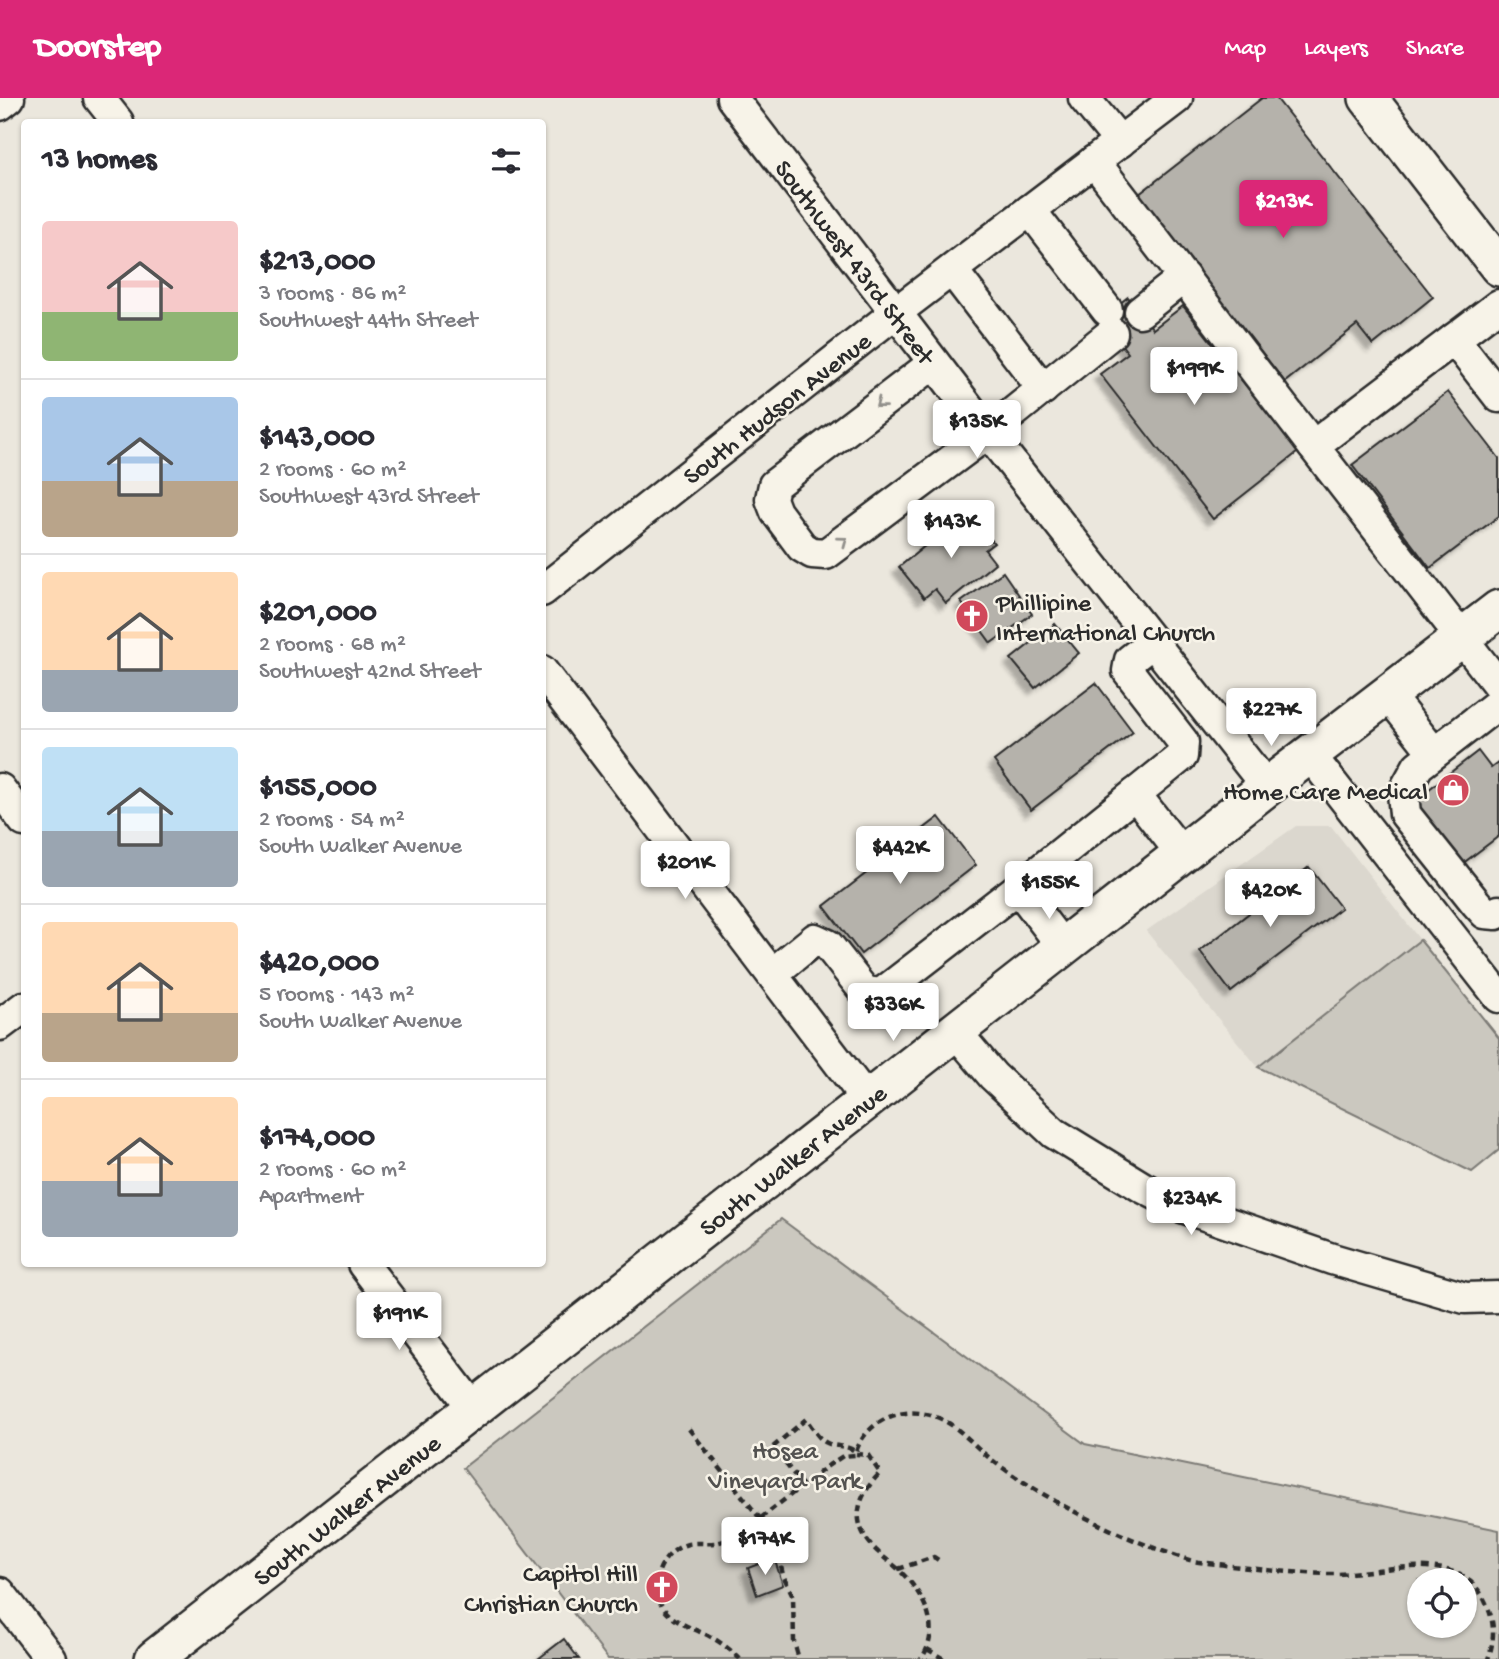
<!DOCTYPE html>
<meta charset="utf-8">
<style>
:root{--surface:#fff;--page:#f7f7f7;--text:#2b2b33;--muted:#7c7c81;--line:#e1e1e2;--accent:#db2777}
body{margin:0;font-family:"Gochi Hand",sans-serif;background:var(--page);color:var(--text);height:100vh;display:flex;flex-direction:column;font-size:26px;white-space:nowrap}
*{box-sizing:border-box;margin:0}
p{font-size:23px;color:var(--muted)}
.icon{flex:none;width:38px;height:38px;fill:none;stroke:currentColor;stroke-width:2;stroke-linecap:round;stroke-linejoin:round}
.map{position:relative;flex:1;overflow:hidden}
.side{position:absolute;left:21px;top:21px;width:525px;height:1148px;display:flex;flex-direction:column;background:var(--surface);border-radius:7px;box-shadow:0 2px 5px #0004}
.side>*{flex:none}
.fabs{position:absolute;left:1407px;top:1470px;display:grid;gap:14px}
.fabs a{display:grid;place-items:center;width:70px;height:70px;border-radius:50%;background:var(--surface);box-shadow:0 2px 5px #0004;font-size:35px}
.price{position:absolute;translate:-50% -60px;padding:0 16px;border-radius:7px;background:#fff;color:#222;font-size:23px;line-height:46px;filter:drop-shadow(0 2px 4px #0008)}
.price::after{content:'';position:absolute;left:50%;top:42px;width:21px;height:16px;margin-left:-10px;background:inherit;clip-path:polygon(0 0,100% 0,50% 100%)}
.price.selected{background:var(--accent);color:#fff}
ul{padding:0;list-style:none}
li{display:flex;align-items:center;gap:21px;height:175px;padding:0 21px}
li+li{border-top:2px solid var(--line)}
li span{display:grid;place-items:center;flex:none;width:196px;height:140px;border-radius:7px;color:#555}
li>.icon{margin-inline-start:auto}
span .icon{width:84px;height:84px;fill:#fffc;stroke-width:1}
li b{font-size:30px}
h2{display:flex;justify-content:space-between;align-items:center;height:84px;padding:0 21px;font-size:30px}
header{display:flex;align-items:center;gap:42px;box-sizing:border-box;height:98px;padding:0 35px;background:var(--accent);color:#fff}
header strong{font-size:33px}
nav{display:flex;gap:38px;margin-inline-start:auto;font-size:24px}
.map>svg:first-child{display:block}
</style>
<header>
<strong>Doorstep</strong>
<nav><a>Map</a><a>Layers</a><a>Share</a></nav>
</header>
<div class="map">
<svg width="1499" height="1561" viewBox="0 0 1499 1561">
<defs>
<filter id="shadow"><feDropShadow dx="-6" dy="6" stdDeviation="2" flood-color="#0004"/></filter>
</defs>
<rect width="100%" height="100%" fill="#ebe7dd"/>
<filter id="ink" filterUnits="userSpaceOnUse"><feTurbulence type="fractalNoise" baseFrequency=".0143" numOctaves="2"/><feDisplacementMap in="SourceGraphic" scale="14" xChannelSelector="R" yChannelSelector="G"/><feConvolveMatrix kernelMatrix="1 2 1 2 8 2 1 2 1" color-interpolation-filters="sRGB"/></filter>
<g filter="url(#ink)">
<polygon fill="#dbd7ce" points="1296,728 1331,728 1420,842 1258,969 1146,833"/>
<g fill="#cbc8bf" stroke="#7b7a75" stroke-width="2" fill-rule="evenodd">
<polygon points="1420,842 1499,940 1499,1052 1472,1074 1258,969"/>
<path d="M781 1121 1085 1346 1499 1432V1561H608L463 1370ZM1419 1482H1465V1528H1419Z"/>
</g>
<g fill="#b5b2ab" stroke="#2b2b2b" stroke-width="2" filter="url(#shadow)">
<polygon points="1262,0 1276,0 1433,199 1373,247 1357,227 1285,284 1138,97"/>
<polygon points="1128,199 1153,231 1183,208 1298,354 1213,421 1100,276 1128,255 1101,220"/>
<polygon points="1448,294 1499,360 1499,418 1430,470 1352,367"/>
<polygon points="968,413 994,445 985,452 995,465 946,505 935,491 924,500 899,469"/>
<polygon points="1003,474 1032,516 991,545 961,504"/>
<polygon points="1055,526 1079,555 1035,590 1011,561"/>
<polygon points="1096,585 1133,634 1031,712 994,663"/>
<polygon points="1478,653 1491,670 1499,664 1499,738 1458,769 1410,706"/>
<polygon points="939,719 976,767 861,856 824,808"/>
<polygon points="1309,769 1341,810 1231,894 1200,853"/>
<polygon points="774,1460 783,1487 757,1497 748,1470"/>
<polygon points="564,1541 579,1561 538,1561"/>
</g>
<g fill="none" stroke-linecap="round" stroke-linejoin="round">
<defs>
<g id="minor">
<polyline points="99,0 118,24"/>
<polyline points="732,0 988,335 1267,689"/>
<polyline points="1084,0 1120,44"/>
<polyline points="0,7 9,0"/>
<polyline points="1094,63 1313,348 1499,207"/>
<polyline points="1030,112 1107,212"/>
<polyline points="952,172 1043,291"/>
<polyline points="1140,214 1184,179"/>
<polyline points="1454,241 1499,299"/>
<polyline points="934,265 774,387 771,401 776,414 802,449 812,455 826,456 988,335 1112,235"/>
<polyline points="1313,348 1499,588"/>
<polyline points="542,493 895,215 1177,0"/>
<polyline points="542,573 867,1002"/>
<polyline points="1388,597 1434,655"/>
<polyline points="1499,605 1418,668 1403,695 1405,716 1476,805 1485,815 1496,816 1499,813"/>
<polyline points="1310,657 1499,899"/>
<polyline points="0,691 24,723"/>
<polyline points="1135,696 1182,658 1183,644 1128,573 1130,562 1153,544"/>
<polyline points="1018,790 1135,696 1182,756"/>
<polyline points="772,876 815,841 828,847 865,894 881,896 1018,790 1063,849"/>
<polyline points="0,927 24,909"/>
<polyline points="955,933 993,978 1054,1035 1142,1089 1179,1108 1332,1161 1465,1200 1499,1199"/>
<polyline points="363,1166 474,1311"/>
<polyline points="0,1495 51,1561"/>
</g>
<g id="major">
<polyline points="1368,0 1499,169"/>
<polyline points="154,1561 1267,689 1499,511"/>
</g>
</defs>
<use href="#minor" stroke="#2b2b2b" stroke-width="35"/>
<use href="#major" stroke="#2b2b2b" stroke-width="42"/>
<g stroke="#2b2b2b" stroke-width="4.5" stroke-dasharray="7 5" stroke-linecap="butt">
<polyline points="689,1331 774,1438 783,1477 793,1498 794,1544 799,1561"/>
<path d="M773 1349 806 1321C812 1329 818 1341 827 1345 837 1350 846 1346 856 1354"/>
<polyline points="778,1356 803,1388"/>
<path d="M856 1356 868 1357 880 1375C855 1401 849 1427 878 1454 886 1462 895 1467 902 1475 925 1498 942 1532 921 1561"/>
<polyline points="898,1471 934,1459 941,1464"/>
<polyline points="927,1551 944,1561"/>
<path d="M740 1561C730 1551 718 1542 705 1536 679 1525 653 1515 657 1481 659 1467 669 1454 682 1448 693 1443 703 1446 714 1445 725 1444 734 1438 744 1433L829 1367 843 1358 855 1357C863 1327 895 1309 926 1316 952 1321 967 1341 986 1357 995 1365 1006 1372 1016 1379 1068 1413 1124 1441 1183 1460 1196 1465 1211 1465 1225 1467 1260 1472 1295 1475 1331 1476 1379 1477 1460 1446 1486 1505 1495 1524 1495 1541 1488 1561"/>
</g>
<use href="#minor" stroke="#f7f3e8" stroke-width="30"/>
<use href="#major" stroke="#f7f3e8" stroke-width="37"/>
</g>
<defs><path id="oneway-chevron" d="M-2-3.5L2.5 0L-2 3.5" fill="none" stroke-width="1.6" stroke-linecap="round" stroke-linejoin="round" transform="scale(1.75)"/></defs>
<g stroke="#918f8a">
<use href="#oneway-chevron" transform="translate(880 306) rotate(142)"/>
<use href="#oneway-chevron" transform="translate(843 443) rotate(-37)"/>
</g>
</g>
<defs>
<symbol id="church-disc" viewBox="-11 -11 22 22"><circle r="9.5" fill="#d1495b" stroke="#f7f3e8"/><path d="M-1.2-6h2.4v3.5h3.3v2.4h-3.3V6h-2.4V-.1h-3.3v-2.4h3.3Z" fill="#fff"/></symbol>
<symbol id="shop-disc" viewBox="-11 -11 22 22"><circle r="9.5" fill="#d1495b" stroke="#f7f3e8"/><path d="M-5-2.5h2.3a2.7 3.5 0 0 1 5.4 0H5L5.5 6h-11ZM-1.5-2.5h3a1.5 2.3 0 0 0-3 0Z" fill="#fff"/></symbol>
</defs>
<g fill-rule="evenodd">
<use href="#church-disc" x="953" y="499" width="38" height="38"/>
<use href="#shop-disc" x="1434" y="673" width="38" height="38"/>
<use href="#church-disc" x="643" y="1470" width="38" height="38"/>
</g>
<g text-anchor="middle" stroke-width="5" stroke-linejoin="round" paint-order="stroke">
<g font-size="26" fill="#2b2b2b" stroke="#f7f3e8">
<text transform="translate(856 163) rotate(53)" y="9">Southwest 43rd Street</text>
<text transform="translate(776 309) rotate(-38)" y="9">South Hudson Avenue</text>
<text transform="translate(792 1061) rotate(-38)" y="9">South Walker Avenue</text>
<text transform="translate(346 1411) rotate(-38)" y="9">South Walker Avenue</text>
</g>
<g font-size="26" fill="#2b2b2b" stroke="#f7f3e8" text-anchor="end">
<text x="996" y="512" text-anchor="start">Phillipine<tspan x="996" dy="30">International Church</tspan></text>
<text x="1428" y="701">Home Care Medical</text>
<text x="638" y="1483">Capitol Hill<tspan x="638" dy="30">Christian Church</tspan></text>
</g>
<g font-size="26" fill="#535250" stroke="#f7f3e8">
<text x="785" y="1360">Hosea<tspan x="785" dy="30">Vineyard Park</tspan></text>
</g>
</g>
</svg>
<div class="fabs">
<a><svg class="icon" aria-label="locate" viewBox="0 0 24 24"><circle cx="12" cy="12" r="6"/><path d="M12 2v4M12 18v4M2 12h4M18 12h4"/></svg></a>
</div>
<b class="price selected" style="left:1283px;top:142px">$213K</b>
<b class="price" style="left:1194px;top:309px">$199K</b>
<b class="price" style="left:977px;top:362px">$135K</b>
<b class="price" style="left:951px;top:462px">$143K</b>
<b class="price" style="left:1271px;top:650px">$227K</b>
<b class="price" style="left:900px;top:788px">$442K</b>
<b class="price" style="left:685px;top:803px">$201K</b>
<b class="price" style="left:1049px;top:823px">$155K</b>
<b class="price" style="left:1270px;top:831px">$420K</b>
<b class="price" style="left:893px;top:945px">$336K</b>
<b class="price" style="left:1191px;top:1139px">$234K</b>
<b class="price" style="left:399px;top:1254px">$191K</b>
<b class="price" style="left:765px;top:1479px">$174K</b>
<section class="side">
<h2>13 homes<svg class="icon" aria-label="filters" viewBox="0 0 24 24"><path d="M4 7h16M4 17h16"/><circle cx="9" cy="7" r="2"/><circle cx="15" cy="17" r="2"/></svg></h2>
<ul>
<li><span style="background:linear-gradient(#f6c9c9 65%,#8fb573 0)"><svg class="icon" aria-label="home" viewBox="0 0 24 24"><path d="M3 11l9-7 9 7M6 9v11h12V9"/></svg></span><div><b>$213,000</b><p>3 rooms · 86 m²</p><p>Southwest 44th Street</p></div></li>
<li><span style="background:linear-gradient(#a9c7e8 60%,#b9a48a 0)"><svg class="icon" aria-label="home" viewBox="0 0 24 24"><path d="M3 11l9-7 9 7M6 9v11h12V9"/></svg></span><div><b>$143,000</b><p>2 rooms · 60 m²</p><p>Southwest 43rd Street</p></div></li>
<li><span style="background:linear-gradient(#ffd9b3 70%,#9aa5b1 0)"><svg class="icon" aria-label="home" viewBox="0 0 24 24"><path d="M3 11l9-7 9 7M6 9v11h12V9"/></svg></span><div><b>$201,000</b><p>2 rooms · 68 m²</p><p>Southwest 42nd Street</p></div></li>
<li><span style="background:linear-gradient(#bfe0f5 60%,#9aa5b1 0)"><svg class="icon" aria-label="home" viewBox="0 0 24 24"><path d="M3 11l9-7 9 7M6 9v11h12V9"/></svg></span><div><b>$155,000</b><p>2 rooms · 54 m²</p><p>South Walker Avenue</p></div></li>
<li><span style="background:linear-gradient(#ffd9b3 65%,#b9a48a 0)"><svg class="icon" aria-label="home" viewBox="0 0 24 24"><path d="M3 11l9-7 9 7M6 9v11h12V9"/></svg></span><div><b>$420,000</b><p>5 rooms · 143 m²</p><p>South Walker Avenue</p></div></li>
<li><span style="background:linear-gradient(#ffd9b3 60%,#9aa5b1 0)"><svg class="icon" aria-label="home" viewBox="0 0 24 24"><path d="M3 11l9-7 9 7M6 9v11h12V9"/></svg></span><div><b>$174,000</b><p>2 rooms · 60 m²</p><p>Apartment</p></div></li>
</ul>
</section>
</div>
